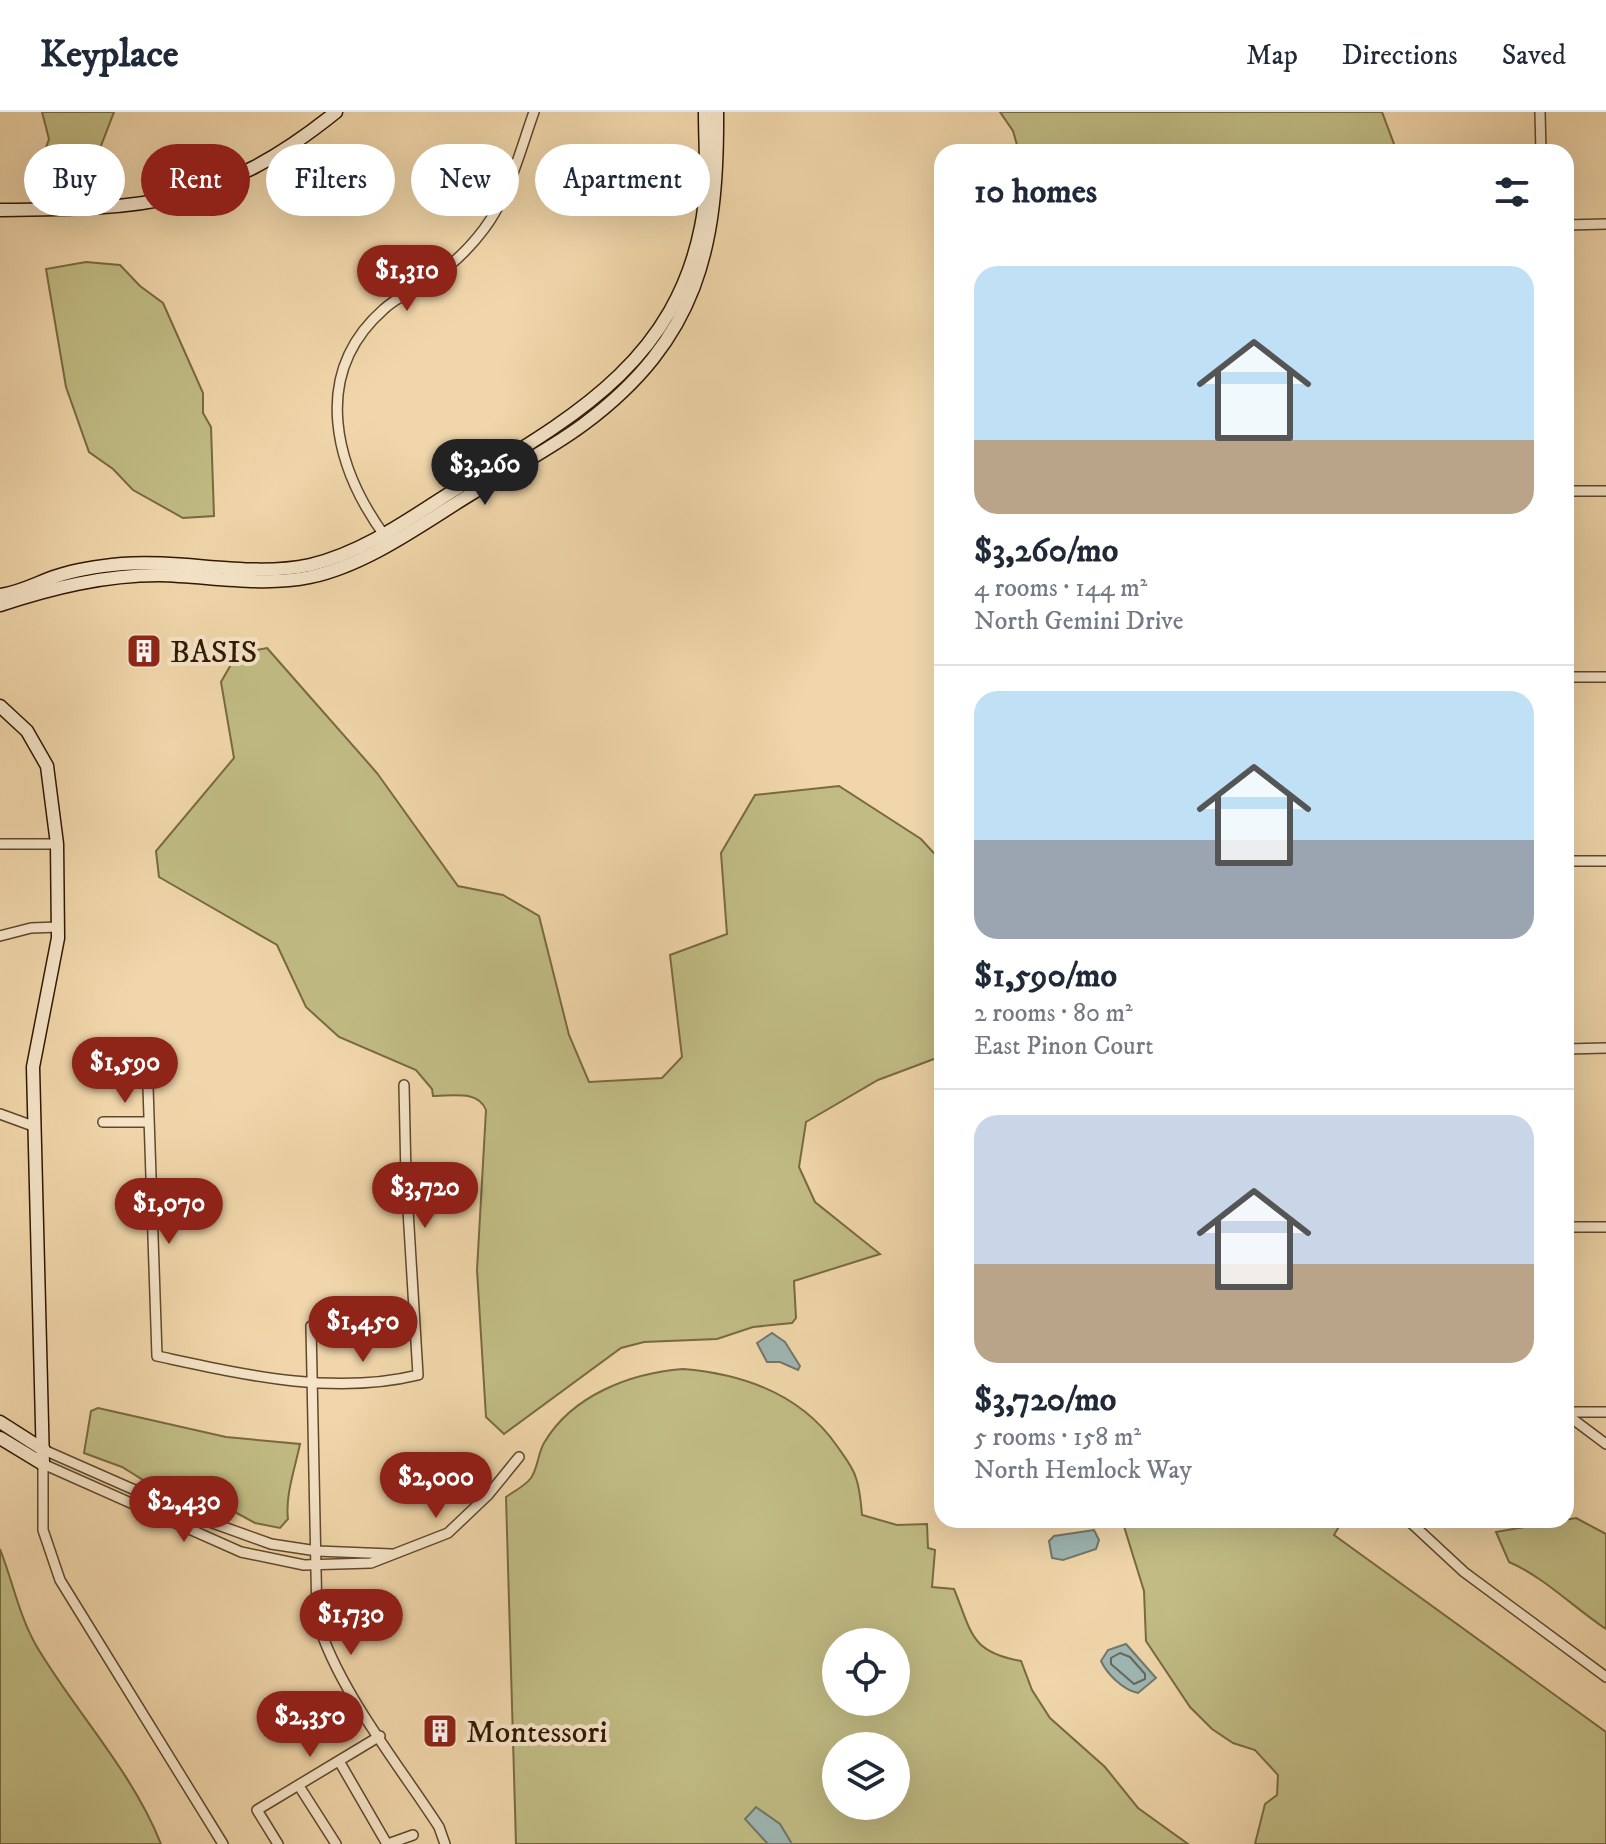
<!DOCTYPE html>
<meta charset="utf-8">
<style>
:root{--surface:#fff;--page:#f6f6f7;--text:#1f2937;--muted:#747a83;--line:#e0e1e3;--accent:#8f2418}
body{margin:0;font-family:"IM FELL DW Pica",serif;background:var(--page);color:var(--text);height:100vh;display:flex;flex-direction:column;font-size:30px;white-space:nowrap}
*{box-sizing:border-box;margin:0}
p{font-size:26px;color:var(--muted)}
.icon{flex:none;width:44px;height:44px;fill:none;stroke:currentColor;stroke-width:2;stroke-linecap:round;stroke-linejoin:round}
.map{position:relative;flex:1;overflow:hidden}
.details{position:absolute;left:934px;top:32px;width:640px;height:1384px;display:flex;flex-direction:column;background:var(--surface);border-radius:24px;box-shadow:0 8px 32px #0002}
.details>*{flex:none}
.banner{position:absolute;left:24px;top:32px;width:760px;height:72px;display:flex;gap:16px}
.tools{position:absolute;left:822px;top:1516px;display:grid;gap:16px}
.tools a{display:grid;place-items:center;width:88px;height:88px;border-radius:50%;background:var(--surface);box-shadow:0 8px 32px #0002;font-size:40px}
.price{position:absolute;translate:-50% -68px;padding:0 18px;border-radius:28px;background:var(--accent);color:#fff;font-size:26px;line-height:52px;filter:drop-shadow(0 2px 4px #0008)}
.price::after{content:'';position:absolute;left:50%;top:48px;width:24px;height:18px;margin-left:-12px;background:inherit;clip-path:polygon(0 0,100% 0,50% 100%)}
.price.on{background:#222;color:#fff}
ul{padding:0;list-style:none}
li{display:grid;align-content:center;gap:16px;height:424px;padding:0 40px}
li+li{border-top:2px solid var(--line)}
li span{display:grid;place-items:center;height:248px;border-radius:24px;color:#555}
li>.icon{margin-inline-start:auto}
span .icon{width:144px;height:144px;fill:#fffc;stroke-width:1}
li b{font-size:34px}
h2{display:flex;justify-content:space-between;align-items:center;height:96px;padding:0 40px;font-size:34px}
.tag{padding:0 28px;border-radius:36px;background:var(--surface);box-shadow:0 8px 32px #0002;font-size:28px;line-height:72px}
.tag.on{background:var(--accent);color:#fff}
header{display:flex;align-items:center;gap:48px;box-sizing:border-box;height:112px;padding:0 40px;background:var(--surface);border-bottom:2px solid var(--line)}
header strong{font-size:38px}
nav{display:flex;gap:44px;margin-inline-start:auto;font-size:28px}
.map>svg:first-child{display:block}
</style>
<header>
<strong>Keyplace</strong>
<nav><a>Map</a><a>Directions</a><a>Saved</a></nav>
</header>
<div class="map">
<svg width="1606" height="1732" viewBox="0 0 1606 1732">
<rect width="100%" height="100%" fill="#f0d6aa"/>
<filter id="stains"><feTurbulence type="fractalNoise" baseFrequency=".0025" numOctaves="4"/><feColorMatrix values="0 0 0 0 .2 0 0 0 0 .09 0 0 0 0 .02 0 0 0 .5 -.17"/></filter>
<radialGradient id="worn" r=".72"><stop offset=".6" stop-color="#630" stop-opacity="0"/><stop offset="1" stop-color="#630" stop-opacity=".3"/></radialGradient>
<g fill="#c1bc84" stroke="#786a42" stroke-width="2" fill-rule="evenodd">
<polygon points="42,0 114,0 94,52 71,64 51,63 43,44 49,27"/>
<polygon points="1000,0 1382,0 1397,40 1019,40 1013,19"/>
<polygon points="86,150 120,153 140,174 163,191 203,281 203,301 211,315 214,404 183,406 133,378 113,357 89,340 66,275 46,157"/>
<path d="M267 536 377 661 458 774 503 783 539 804 569 923 589 970 662 966 682 945 670 843 727 822 721 741 755 683 839 674 921 727 942 750V944L878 968 806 1010 799 1055 815 1090 880 1142 794 1169 796 1206 792 1211 753 1215 717 1227 644 1230 621 1236 504 1322 486 1305 477 1158 486 998C478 978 452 984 433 984L432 977 416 958 339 925 306 895 277 833 159 765 156 739 234 646 221 570 237 542Z"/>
<path d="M683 1257C744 1262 801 1282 837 1334 844 1344 853 1355 856 1366 860 1377 861 1391 862 1403L897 1413 927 1412 928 1436 935 1438 932 1475 954 1477C972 1521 970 1540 1021 1549L1032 1578 1050 1606 1105 1655 1138 1696 1188 1732H516L506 1385C513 1380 525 1374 531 1366 538 1356 538 1341 544 1331 572 1283 631 1261 683 1257ZM836 1530H896V1590H836ZM836 1634H896V1694H836Z"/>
<path d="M98 1296 226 1325 300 1332C295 1356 285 1384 288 1407L280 1416 255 1411 200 1381 148 1371 122 1355 84 1341 91 1299Z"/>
<path d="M1576 1406 1606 1422V1517C1573 1495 1544 1465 1509 1450L1496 1420Z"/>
<polygon points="1122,1408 1343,1408 1334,1423 1606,1620 1606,1732 1255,1732 1265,1692 1277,1683 1278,1663 1255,1638 1233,1631 1212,1617 1190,1595 1146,1529 1144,1479"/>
<path d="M0 1437C13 1470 19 1504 37 1535 77 1602 132 1659 161 1732H0Z"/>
</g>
<g fill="#9eb7b3" stroke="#72776b" stroke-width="2">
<polygon points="772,1221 785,1230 800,1254 798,1258 780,1250 767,1250 757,1231"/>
<polygon points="1094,1418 1099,1428 1096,1437 1063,1448 1052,1446 1049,1429 1054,1424"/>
<path d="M1126 1532 1156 1566 1138 1581C1123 1578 1107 1562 1101 1549L1108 1538Z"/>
<polygon points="756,1695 780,1712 792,1732 768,1732 745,1707"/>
</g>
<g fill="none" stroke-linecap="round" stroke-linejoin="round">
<polygon stroke="#67685a" stroke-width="2" points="1120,1541 1130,1545 1145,1562 1145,1567 1134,1572 1111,1552 1111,1546"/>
<defs>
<g id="street">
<polyline points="1540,0 1541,40"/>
<polyline points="1566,113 1606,112"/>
<polyline points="1566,379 1606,379"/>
<path d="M387 427C335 357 309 263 384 197 398 184 416 178 431 167 451 154 469 137 484 117 509 84 520 39 534 0"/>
<polyline points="1566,565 1606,565"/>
<polyline points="0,732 57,732"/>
<polyline points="1566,749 1606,749"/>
<polyline points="0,824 31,816 58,815"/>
<polyline points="1566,937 1606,936"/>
<path d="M147 945 157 1244C241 1262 332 1284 418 1263L406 1065 404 973"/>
<polyline points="0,1002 33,1014"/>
<polyline points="103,1010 148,1010"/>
<polyline points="1566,1115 1606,1115"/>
<path d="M311 1214 317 1507C337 1577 399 1653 439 1715L445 1732"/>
<polyline points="1566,1300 1606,1300"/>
<polyline points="1566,1302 1606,1332"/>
<polyline points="44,1338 196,1405 271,1432 317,1439 391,1442"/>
<polyline points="1408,1408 1464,1460 1606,1565"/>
<polyline points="339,1649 387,1732"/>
<polyline points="299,1674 336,1732"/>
<polyline points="223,1732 60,1468 43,1418 43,1352 241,1440 304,1453 371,1451 448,1421 488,1383 519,1345"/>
<polyline points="278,1732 257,1698 380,1624"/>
<polyline points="388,1732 413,1723"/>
</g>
<g id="secondary">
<path d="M0 98C145 97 218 95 336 0"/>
<path d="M0 483C20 481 38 470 57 464 78 457 100 454 122 452 184 447 249 466 310 453 366 440 416 402 464 372 572 306 674 250 701 115 709 78 705 38 705 0"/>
<path d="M0 493C52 476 104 463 159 463 208 464 262 475 310 465 367 453 422 412 471 382 508 359 549 338 584 312 698 227 718 136 717 0"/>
<polyline points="0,594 27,619 47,654 57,732 58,826 33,955 43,1352 0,1326"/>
<polyline points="0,1310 44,1338"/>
</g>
</defs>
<use href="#street" stroke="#60482a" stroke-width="12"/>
<use href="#secondary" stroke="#301800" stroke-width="15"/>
<use href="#street" stroke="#f5e4c8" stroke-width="9"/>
<use href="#secondary" stroke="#f5e4c8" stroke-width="12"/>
</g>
<defs>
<symbol id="building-square" viewBox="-11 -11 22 22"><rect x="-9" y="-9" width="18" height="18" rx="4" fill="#8f2418" stroke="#f5e4c8"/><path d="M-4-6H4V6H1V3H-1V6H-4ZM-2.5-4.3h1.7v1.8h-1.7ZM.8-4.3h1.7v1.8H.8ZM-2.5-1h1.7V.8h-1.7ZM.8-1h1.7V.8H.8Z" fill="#fff"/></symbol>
</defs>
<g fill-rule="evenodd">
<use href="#building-square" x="124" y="519" width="40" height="40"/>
<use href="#building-square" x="420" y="1599" width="40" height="40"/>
</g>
<g text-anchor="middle" stroke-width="8" stroke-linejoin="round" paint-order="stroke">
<g font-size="32" fill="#301800" stroke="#f5e4c8" text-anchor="start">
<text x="170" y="550">BASIS</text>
<text x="466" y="1630">Montessori</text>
</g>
</g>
<rect width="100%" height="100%" filter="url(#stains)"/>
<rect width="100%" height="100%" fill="url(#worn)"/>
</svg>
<div class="tools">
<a><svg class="icon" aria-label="locate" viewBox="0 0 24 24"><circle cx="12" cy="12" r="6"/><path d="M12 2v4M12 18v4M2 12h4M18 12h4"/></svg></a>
<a><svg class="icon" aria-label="layers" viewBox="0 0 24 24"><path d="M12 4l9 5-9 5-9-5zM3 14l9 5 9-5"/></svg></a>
</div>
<b class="price" style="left:407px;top:201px">$1,310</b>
<b class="price on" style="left:485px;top:395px">$3,260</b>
<b class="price" style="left:125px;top:993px">$1,590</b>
<b class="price" style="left:425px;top:1118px">$3,720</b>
<b class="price" style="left:169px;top:1134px">$1,070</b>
<b class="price" style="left:363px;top:1252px">$1,450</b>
<b class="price" style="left:436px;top:1408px">$2,000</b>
<b class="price" style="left:184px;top:1432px">$2,430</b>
<b class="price" style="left:351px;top:1545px">$1,730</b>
<b class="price" style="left:310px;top:1647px">$2,350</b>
<div class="banner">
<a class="tag">Buy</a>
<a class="tag on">Rent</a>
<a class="tag">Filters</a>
<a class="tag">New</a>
<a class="tag">Apartment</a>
</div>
<section class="details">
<h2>10 homes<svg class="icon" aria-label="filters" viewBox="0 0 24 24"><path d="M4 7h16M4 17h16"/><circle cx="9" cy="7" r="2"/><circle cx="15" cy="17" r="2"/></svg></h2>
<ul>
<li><span style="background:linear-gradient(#bfe0f5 70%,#b9a48a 0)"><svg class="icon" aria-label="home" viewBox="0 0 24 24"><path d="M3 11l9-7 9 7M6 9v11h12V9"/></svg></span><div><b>$3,260/mo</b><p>4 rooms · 144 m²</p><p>North Gemini Drive</p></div></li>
<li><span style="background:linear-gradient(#bfe0f5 60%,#9aa5b1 0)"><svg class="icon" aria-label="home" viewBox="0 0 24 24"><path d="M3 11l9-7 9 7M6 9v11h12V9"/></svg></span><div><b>$1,590/mo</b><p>2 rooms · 80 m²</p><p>East Pinon Court</p></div></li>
<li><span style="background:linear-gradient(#c9d6e8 60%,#b9a48a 0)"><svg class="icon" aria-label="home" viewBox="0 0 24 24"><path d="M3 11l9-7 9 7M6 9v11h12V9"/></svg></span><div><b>$3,720/mo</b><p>5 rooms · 158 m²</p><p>North Hemlock Way</p></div></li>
</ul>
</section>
</div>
